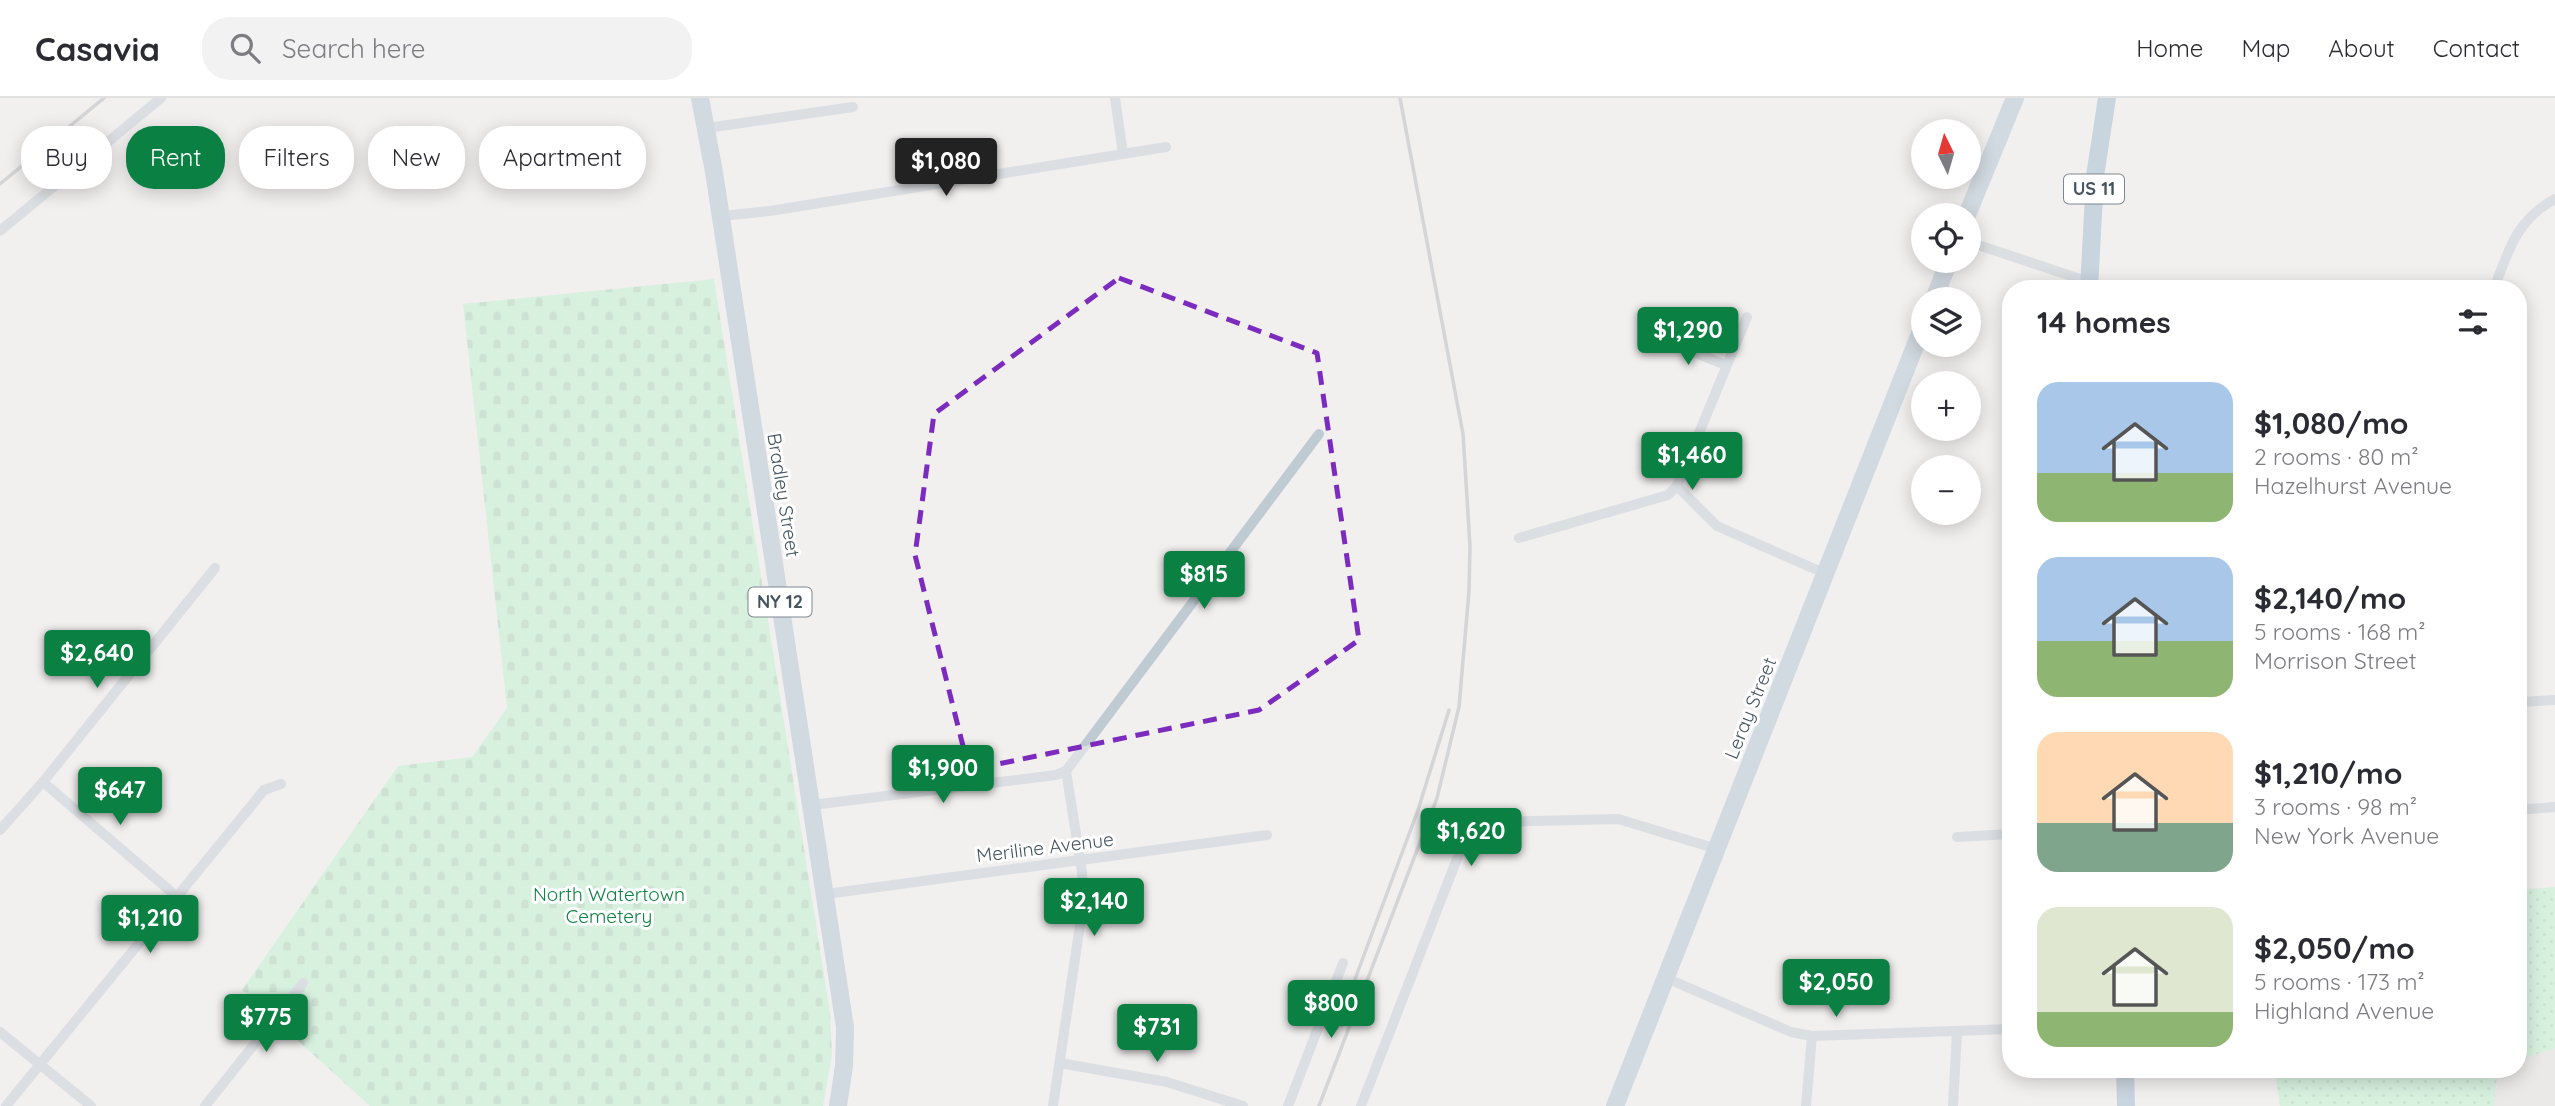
<!DOCTYPE html>
<meta charset="utf-8">
<style>
:root{--surface:#fff;--page:#f2f2f3;--text:#2b2b33;--muted:#7c7c81;--line:#e1e1e2;--accent:#0b8043}
body{margin:0;font-family:Quicksand,sans-serif;background:var(--page);color:var(--text);height:100vh;display:flex;flex-direction:column;font-size:26px;white-space:nowrap}
*{box-sizing:border-box;margin:0}
p{font-size:23px;color:var(--muted)}
.icon{flex:none;width:38px;height:38px;fill:none;stroke:currentColor;stroke-width:2;stroke-linecap:round;stroke-linejoin:round}
.map{position:relative;flex:1;overflow:hidden}
.side{position:absolute;left:2002px;top:182px;width:525px;height:798px;display:flex;flex-direction:column;background:var(--surface);border-radius:28px;box-shadow:0 4px 18px #0003}
.side>*{flex:none}
.banner{position:absolute;left:21px;top:28px;width:665px;height:63px;display:flex;gap:14px}
.needle{width:46px;rotate:355deg}
.tools{position:absolute;left:1911px;top:21px;display:grid;gap:14px}
.tools a{display:grid;place-items:center;width:70px;height:70px;border-radius:50%;background:var(--surface);box-shadow:0 4px 18px #0003;font-size:35px}
.price{position:absolute;translate:-50% -60px;padding:0 16px;border-radius:7px;background:var(--accent);color:#fff;font-size:23px;line-height:46px;filter:drop-shadow(0 2px 4px #0008)}
.price::after{content:'';position:absolute;left:50%;top:42px;width:21px;height:16px;margin-left:-10px;background:inherit;clip-path:polygon(0 0,100% 0,50% 100%)}
.price.selected{background:#222;color:#fff}
ul{padding:0;list-style:none}
li{display:flex;align-items:center;gap:21px;height:175px;padding:0 35px}
li span{display:grid;place-items:center;flex:none;width:196px;height:140px;border-radius:21px;color:#555}
li>.icon{margin-inline-start:auto}
span .icon{width:84px;height:84px;fill:#fffc;stroke-width:1}
li b{font-size:30px}
h2{display:flex;justify-content:space-between;align-items:center;height:84px;padding:0 35px;font-size:30px}
.pill{padding:0 24px;border-radius:28px;background:var(--surface);box-shadow:0 4px 18px #0003;font-size:24px;line-height:63px}
.pill.selected{background:var(--accent);color:#fff}
header{display:flex;align-items:center;gap:42px;box-sizing:border-box;height:98px;padding:0 35px;background:var(--surface);border-bottom:2px solid var(--line)}
header strong{font-size:33px}
nav{display:flex;gap:38px;margin-inline-start:auto;font-size:24px}
.search{width:490px;height:63px;background:var(--page);display:flex;align-items:center;gap:18px;box-sizing:border-box;padding:0 24px;border-radius:28px;color:var(--muted);font-size:26px}
.map>svg:first-child{display:block}
</style>
<header>
<strong>Casavia</strong>
<div class="search"><svg class="icon" aria-label="search" viewBox="0 0 24 24"><circle cx="10" cy="10" r="6"/><path d="M15 15l6 6"/></svg>Search here</div>
<nav><a>Home</a><a>Map</a><a>About</a><a>Contact</a></nav>
</header>
<div class="map">
<svg width="2555" height="1008" viewBox="0 0 2555 1008">
<defs>
<pattern id="cemetery-stones" width="16" height="16" patternUnits="userSpaceOnUse" patternTransform="scale(1.75)"><rect width="16" height="16" fill="#b8f4cc"/><path d="M2 7V4a2 2 0 0 1 4 0v3zM10 15v-3a2 2 0 0 1 4 0v3z" fill="#a0d3b2"/></pattern>
<pattern id="park-dots" width="8" height="8" patternUnits="userSpaceOnUse" patternTransform="scale(1.75)"><rect width="8" height="8" fill="#b8f4cc"/><path d="M2 2h.1M6 6h.1" fill="none" stroke="#a0d3b2" stroke-width="1.8" stroke-linecap="round"/></pattern>
</defs>
<rect width="100%" height="100%" fill="#f2efef"/>
<polygon fill="#e3e0e1" points="2555,950 2555,1008 2494,1008 2498,971 2518,971 2518,963"/>
<polygon fill="url(#cemetery-stones)" points="714,181 830,915 832,957 823,1008 370,1008 242,892 398,668 472,659 507,610 463,206"/>
<g fill="url(#park-dots)">
<polygon points="2555,789 2555,950 2518,963 2518,792"/>
<polygon points="2498,971 2494,1008 2280,1008 2275,973"/>
</g>
<g fill="none" stroke-linecap="round" stroke-linejoin="round">
<g stroke="#becbd3" stroke-width="10">
<polyline points="1115,0 1123,56"/>
<polyline points="707,30 853,9"/>
<polyline points="721,118 770,113 1166,49"/>
<polyline points="0,133 161,0"/>
<polyline points="1969,144 2089,184"/>
<path d="M2494 191C2508 153 2517 121 2555 101"/>
<polyline points="1661,241 1726,267"/>
<polyline points="1677,388 1717,428 1826,476"/>
<polyline points="1519,440 1668,397 1677,388 1747,219"/>
<polyline points="2518,604 2555,602"/>
<polyline points="1066,673 1319,336"/>
<polyline points="43,684 176,798"/>
<polyline points="812,707 1056,677 1066,673"/>
<polyline points="2518,712 2555,709"/>
<polyline points="0,732 43,684 215,470"/>
<polyline points="1957,739 2011,736"/>
<polyline points="826,796 1267,737"/>
<polyline points="1666,880 1791,934 1812,938 2011,931"/>
<polyline points="0,934 91,1008"/>
<polyline points="1060,965 1167,984 1243,1008"/>
<polyline points="6,1008 264,692 281,686"/>
<polyline points="205,1008 303,885"/>
<polyline points="1053,1008 1083,807 1082,774 1066,673"/>
<polyline points="1288,1008 1343,865"/>
<polyline points="1361,1008 1460,753 1473,733 1490,724 1618,721 1717,751"/>
<polyline points="1806,1008 1812,938"/>
<polyline points="1953,1008 1957,934"/>
</g>
<g stroke="#abc1d1" stroke-width="18">
<polyline points="700,0 714,74 845,929 844,968 838,1008"/>
<polyline points="1967,117 2015,0"/>
<polyline points="1934,201 1949,163"/>
<polyline points="1615,1008 1923,228"/>
</g>
<g stroke="#96b4ca" stroke-width="18">
<polyline points="2089,191 2095,78 2107,0"/>
<polyline points="2125,971 2126,1008"/>
</g>
<g stroke="#b0b5ba" stroke-width="3.5">
<polyline points="0,86 104,0"/>
<polyline points="1342,927 1348,900 1418,712 1449,612"/>
<polyline points="1319,1008 1437,700 1459,609 1469,493 1470,448 1463,336 1400,0"/>
</g>
</g>
<path d="M0 0H2555V1008H0ZM1119 180 1317 255 1359 542 1259 612 969 672 915 457 934 316Z" fill="#f2efef" fill-opacity=".55" fill-rule="evenodd"/>
<path fill="none" stroke="#7b2cbf" stroke-width="5" stroke-dasharray="14 9" stroke-linejoin="round" d="M1119 180 1317 255 1359 542 1259 612 969 672 915 457 934 316Z"/>
<g text-anchor="middle" stroke-width="6" stroke-linejoin="round" paint-order="stroke">
<g fill="#fff" stroke="#7d878f" stroke-width="2">
<rect x="2064" y="76.5" width="60" height="29" rx="5"/>
<rect x="748.5" y="489.5" width="63" height="29" rx="5"/>
</g>
<g font-size="18" font-weight="bold" fill="#45545f">
<text x="2094" y="97">US 11</text>
<text x="780" y="510">NY 12</text>
</g>
<g font-size="19" fill="#45545f" stroke="#fff">
<text transform="translate(784 397) rotate(81)" y="7">Bradley Street</text>
<text transform="translate(1750 610) rotate(-68)" y="7">Leray Street</text>
<text transform="translate(1045 749) rotate(-7)" y="7">Meriline Avenue</text>
</g>
<g font-size="19" fill="#0c8340" stroke="#fff">
<text x="609" y="803">North Watertown<tspan x="609" dy="22">Cemetery</tspan></text>
</g>
</g>
</svg>
<div class="tools">
<a><svg class="needle" viewBox="-14 -14 28 28"><path d="M0-13l5 13h-10z" fill="#e53935"/><path d="M0 13l5-13h-10z" fill="#7c7c81"/></svg></a>
<a><svg class="icon" aria-label="locate" viewBox="0 0 24 24"><circle cx="12" cy="12" r="6"/><path d="M12 2v4M12 18v4M2 12h4M18 12h4"/></svg></a>
<a><svg class="icon" aria-label="layers" viewBox="0 0 24 24"><path d="M12 4l9 5-9 5-9-5zM3 14l9 5 9-5"/></svg></a>
<a>+</a>
<a>−</a>
</div>
<b class="price selected" style="left:946px;top:100px">$1,080</b>
<b class="price" style="left:1688px;top:269px">$1,290</b>
<b class="price" style="left:1692px;top:394px">$1,460</b>
<b class="price" style="left:1204px;top:513px">$815</b>
<b class="price" style="left:97px;top:592px">$2,640</b>
<b class="price" style="left:943px;top:707px">$1,900</b>
<b class="price" style="left:120px;top:729px">$647</b>
<b class="price" style="left:1471px;top:770px">$1,620</b>
<b class="price" style="left:1094px;top:840px">$2,140</b>
<b class="price" style="left:150px;top:857px">$1,210</b>
<b class="price" style="left:1836px;top:921px">$2,050</b>
<b class="price" style="left:1331px;top:942px">$800</b>
<b class="price" style="left:266px;top:956px">$775</b>
<b class="price" style="left:1157px;top:966px">$731</b>
<div class="banner">
<a class="pill">Buy</a>
<a class="pill selected">Rent</a>
<a class="pill">Filters</a>
<a class="pill">New</a>
<a class="pill">Apartment</a>
</div>
<section class="side">
<h2>14 homes<svg class="icon" aria-label="filters" viewBox="0 0 24 24"><path d="M4 7h16M4 17h16"/><circle cx="9" cy="7" r="2"/><circle cx="15" cy="17" r="2"/></svg></h2>
<ul>
<li><span style="background:linear-gradient(#a9c7e8 65%,#8fb573 0)"><svg class="icon" aria-label="home" viewBox="0 0 24 24"><path d="M3 11l9-7 9 7M6 9v11h12V9"/></svg></span><div><b>$1,080/mo</b><p>2 rooms · 80 m²</p><p>Hazelhurst Avenue</p></div></li>
<li><span style="background:linear-gradient(#a9c7e8 60%,#8fb573 0)"><svg class="icon" aria-label="home" viewBox="0 0 24 24"><path d="M3 11l9-7 9 7M6 9v11h12V9"/></svg></span><div><b>$2,140/mo</b><p>5 rooms · 168 m²</p><p>Morrison Street</p></div></li>
<li><span style="background:linear-gradient(#ffd9b3 65%,#7fa58c 0)"><svg class="icon" aria-label="home" viewBox="0 0 24 24"><path d="M3 11l9-7 9 7M6 9v11h12V9"/></svg></span><div><b>$1,210/mo</b><p>3 rooms · 98 m²</p><p>New York Avenue</p></div></li>
<li><span style="background:linear-gradient(#dfe7d0 75%,#8fb573 0)"><svg class="icon" aria-label="home" viewBox="0 0 24 24"><path d="M3 11l9-7 9 7M6 9v11h12V9"/></svg></span><div><b>$2,050/mo</b><p>5 rooms · 173 m²</p><p>Highland Avenue</p></div></li>
</ul>
</section>
</div>
